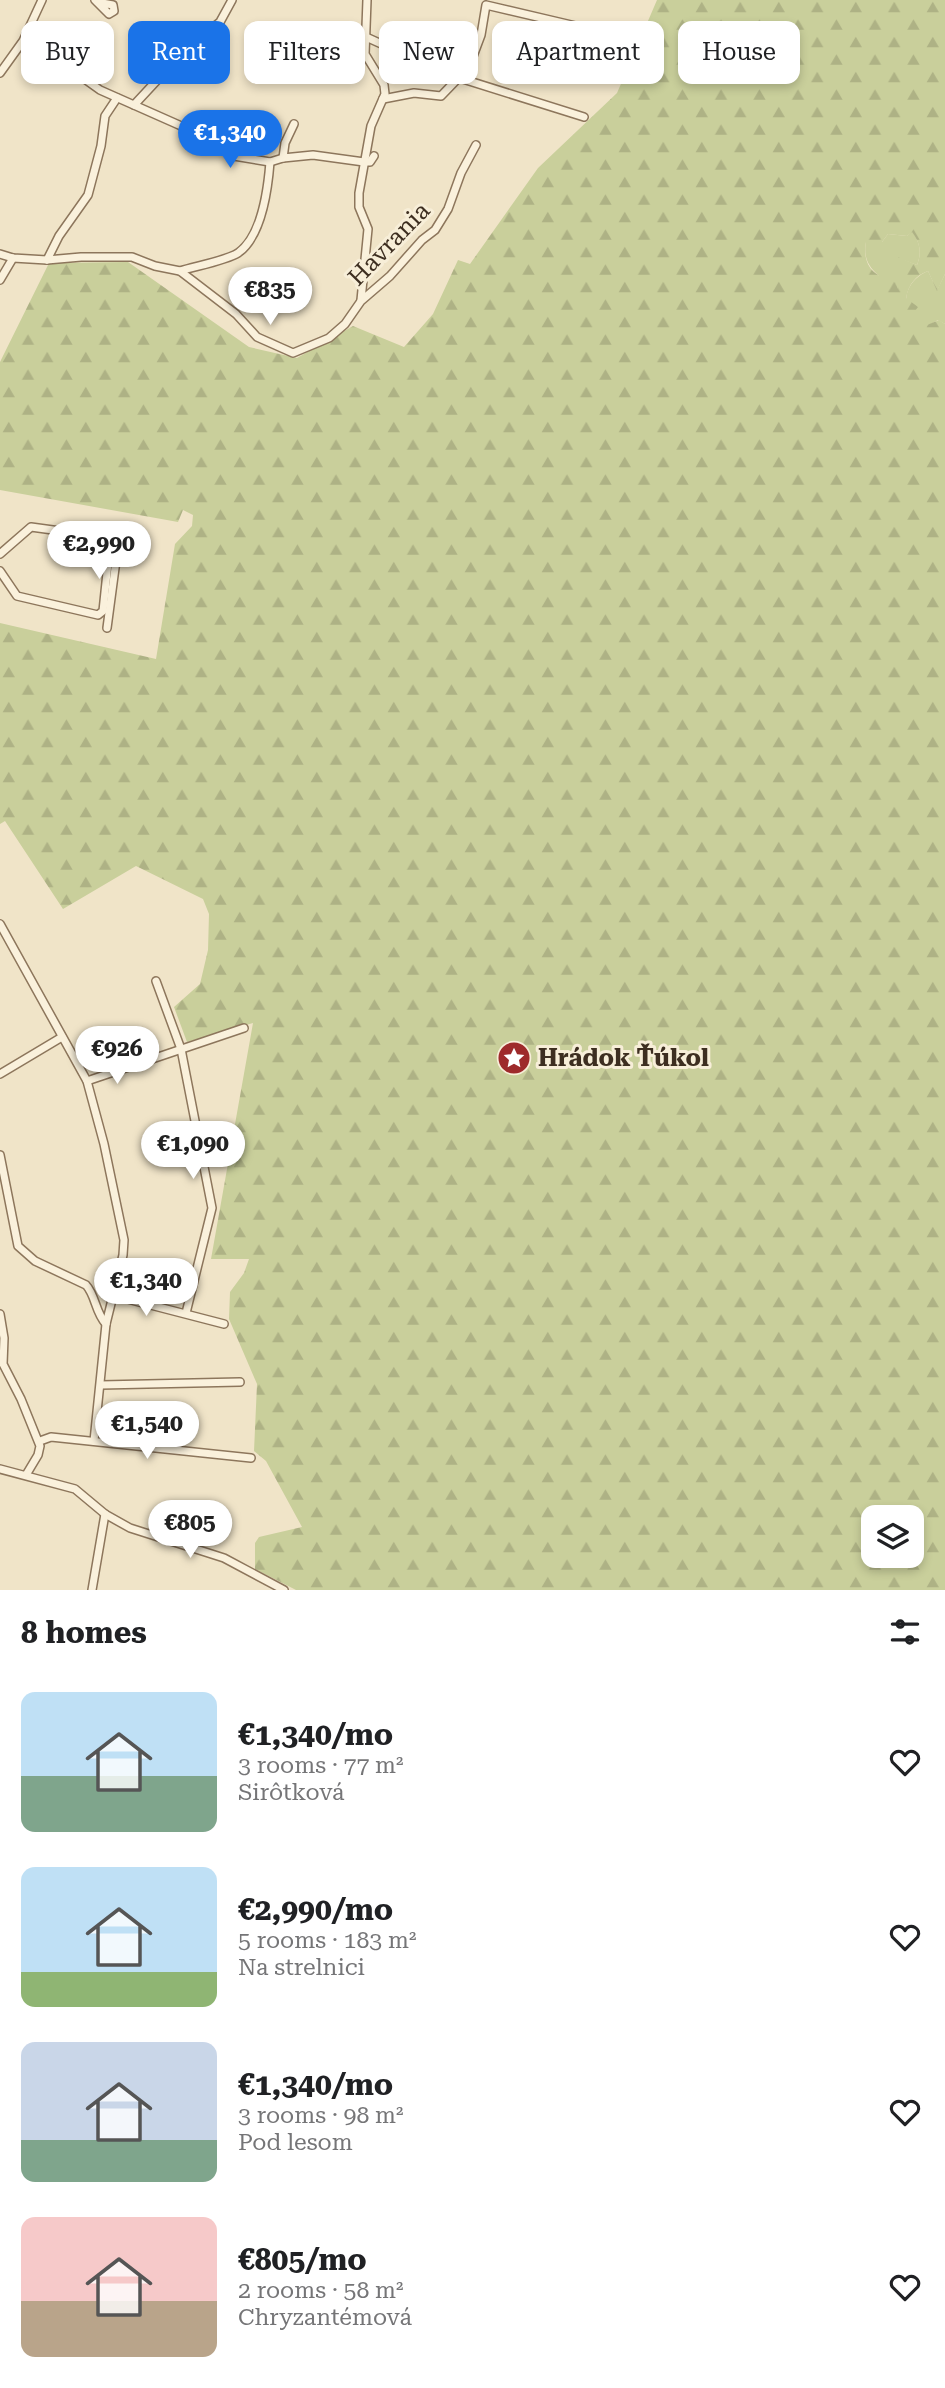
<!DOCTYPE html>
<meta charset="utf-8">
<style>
:root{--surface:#fff;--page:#f6f6f6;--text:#202124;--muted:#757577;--accent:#1a73e8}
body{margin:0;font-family:"Roboto Serif",serif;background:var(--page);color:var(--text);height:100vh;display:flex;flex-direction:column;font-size:26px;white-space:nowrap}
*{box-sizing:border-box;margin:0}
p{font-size:23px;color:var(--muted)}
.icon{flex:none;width:38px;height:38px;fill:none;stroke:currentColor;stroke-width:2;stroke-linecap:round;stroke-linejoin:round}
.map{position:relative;height:1590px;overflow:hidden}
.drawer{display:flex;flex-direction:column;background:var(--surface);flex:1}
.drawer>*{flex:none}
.banner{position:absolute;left:21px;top:21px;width:903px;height:63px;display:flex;gap:14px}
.buttons{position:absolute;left:861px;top:1505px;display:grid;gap:14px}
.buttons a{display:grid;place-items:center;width:63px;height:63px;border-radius:14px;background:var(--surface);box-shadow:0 4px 10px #0003;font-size:35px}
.price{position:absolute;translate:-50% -60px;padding:0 16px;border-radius:24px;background:#fff;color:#222;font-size:23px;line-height:46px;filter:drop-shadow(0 2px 4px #0008)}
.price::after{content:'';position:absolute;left:50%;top:42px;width:21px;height:16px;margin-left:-10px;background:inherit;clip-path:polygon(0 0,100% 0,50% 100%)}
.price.selected{background:var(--accent);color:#fff}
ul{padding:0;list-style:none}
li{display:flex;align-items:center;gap:21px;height:175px;padding:0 21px}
li span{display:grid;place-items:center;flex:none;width:196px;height:140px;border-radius:14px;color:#555}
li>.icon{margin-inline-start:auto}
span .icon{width:84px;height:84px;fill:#fffc;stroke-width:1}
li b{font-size:30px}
h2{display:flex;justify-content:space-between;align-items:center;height:84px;padding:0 21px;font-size:30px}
.tag{padding:0 24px;border-radius:14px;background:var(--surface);box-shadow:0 4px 10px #0003;font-size:24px;line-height:63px}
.tag.selected{background:var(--accent);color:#fff}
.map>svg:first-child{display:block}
</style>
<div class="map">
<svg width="945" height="1590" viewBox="0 0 945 1590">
<defs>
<pattern id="forest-firs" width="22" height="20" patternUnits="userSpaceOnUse" patternTransform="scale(1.75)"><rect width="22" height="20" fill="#c9cf9b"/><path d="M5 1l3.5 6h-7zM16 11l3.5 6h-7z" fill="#aeb285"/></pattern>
</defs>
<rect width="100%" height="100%" fill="#f0e4c8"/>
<g fill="#c9cf9b">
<path d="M912 231C920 243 922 252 917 265L898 258V292C882 276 861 269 866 242H882L888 234 907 236Z"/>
<path d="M928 271 937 290 945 274V324L938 320 927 326C923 323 916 320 913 316 898 300 910 278 928 271Z"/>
</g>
<path fill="url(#forest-firs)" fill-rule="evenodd" d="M657 0H945V274L937 291 928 271C915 276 909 284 906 298L918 307 912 315 925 314 927 325 939 320 945 324V1590H296L255 1569V1543L259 1537 302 1527 266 1461 254 1451 257 1384 229 1319 230 1292 244 1273 249 1259H211L253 1023 187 1042 174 1007 200 984 208 950 209 914 203 899 136 866 63 909 5 821 0 824V623L156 659 175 544 192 526 193 515 183 510 178 522 0 490V362L49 263 128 262 249 347 297 358 353 326 404 347 433 314 458 260 470 264 538 168 617 93ZM912 232C920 243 922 252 917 265L898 257V289L895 280C873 278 862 264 866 242H882L888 234 907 236ZM873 1517H912V1556H873Z"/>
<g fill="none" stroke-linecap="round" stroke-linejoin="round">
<defs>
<g id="street">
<polyline points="95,0 109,14 114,11 113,5 97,2"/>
<polyline points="33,24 79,75 100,90 179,125 234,156 270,162 283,158 313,155 364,162 370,162 374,156"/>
<polyline points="366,37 450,75 584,117"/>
<polyline points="0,73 23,41 42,0"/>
<polyline points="383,99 414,93 441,96 469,67 481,35 486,5 580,27"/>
<polyline points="134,105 187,48 220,22 232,0"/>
<polyline points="283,158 285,143 294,124"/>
<polyline points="0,254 13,258 47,260 81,257 132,257 155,266 180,271 236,314 257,337 293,353 329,338 345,324 361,301 390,276 422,240 435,230 448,209 461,173 476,145"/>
<polyline points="47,260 59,236 88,195 101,146 105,116 117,98"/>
<path d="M180 271C196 266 225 261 238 253 262 236 268 188 270 162"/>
<polyline points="0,280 13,258"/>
<polyline points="361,300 368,229 359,207 359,193 371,126 385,94 384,85 365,54 367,0"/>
<polyline points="0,554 31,527 104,537 110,544 103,611 98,615 17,596 0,571"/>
<polyline points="107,628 119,538"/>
<polyline points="0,924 87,1081 104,1144 124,1240 123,1255 106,1324 94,1441"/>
<polyline points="156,981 181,1049 212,1208 186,1313"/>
<polyline points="0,1074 62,1037"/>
<polyline points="87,1081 244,1028"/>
<path d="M0 1155 18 1246 35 1261 86 1285C96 1296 95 1312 106 1324"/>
<polyline points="112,1295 224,1324"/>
<polyline points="0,1314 4,1338 3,1364 21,1399 40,1446 38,1455 26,1475"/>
<polyline points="101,1385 240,1382"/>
<polyline points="40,1441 51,1437 251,1458"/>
<polyline points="0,1469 75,1489 105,1514 130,1528 224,1558 284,1590"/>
<polyline points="92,1590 105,1514"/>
</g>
</defs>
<use href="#street" stroke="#8d765c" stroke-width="10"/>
<use href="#street" stroke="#faf1dc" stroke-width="7"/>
</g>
<defs>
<symbol id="sight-disc" viewBox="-11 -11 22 22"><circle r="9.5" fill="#9e2a2b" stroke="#f7eed8"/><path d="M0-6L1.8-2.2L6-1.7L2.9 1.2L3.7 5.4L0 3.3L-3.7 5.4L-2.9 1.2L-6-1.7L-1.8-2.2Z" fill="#fff"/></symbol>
</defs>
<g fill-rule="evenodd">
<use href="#sight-disc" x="495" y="1039" width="38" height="38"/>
</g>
<g text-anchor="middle" stroke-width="6" stroke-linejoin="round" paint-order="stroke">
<g font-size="24" fill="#3d2e20" stroke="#f7eed8">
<text transform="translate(389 244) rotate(-46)" y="8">Havrania</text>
</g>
<g font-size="24" font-weight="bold" fill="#3d2e20" stroke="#f7eed8" text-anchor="start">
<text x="538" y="1066">Hrádok Ťúkol</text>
</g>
</g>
</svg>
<div class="buttons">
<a><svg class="icon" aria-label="layers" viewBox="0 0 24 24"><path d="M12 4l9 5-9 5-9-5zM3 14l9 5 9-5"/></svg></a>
</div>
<b class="price selected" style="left:230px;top:170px">€1,340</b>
<b class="price" style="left:270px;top:327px">€835</b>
<b class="price" style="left:99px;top:581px">€2,990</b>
<b class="price" style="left:117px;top:1086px">€926</b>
<b class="price" style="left:193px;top:1181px">€1,090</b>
<b class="price" style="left:146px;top:1318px">€1,340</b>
<b class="price" style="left:147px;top:1461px">€1,540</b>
<b class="price" style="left:190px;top:1560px">€805</b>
<div class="banner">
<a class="tag">Buy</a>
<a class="tag selected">Rent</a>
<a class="tag">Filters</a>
<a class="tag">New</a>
<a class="tag">Apartment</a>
<a class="tag">House</a>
</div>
</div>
<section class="drawer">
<h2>8 homes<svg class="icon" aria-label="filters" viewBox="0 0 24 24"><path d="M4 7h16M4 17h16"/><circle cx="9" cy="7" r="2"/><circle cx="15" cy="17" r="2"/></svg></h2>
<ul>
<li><span style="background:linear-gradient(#bfe0f5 60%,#7fa58c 0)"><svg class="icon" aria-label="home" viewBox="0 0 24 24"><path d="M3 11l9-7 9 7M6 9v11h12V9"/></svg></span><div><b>€1,340/mo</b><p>3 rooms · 77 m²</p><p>Sirôtková</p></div><svg class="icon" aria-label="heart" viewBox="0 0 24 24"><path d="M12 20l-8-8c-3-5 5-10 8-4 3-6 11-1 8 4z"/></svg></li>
<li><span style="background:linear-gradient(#bfe0f5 75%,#8fb573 0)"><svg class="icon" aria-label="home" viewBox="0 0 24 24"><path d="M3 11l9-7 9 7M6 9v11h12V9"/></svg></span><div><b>€2,990/mo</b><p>5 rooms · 183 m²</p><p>Na strelnici</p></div><svg class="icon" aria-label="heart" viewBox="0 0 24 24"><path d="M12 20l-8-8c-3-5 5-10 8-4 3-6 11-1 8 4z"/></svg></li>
<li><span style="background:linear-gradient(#c9d6e8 70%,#7fa58c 0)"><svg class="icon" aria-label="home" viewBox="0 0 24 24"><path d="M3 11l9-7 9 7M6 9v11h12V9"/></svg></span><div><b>€1,340/mo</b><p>3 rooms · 98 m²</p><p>Pod lesom</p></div><svg class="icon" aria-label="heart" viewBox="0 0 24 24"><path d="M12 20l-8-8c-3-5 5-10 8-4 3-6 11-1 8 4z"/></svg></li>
<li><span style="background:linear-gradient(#f6c9c9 60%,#b9a48a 0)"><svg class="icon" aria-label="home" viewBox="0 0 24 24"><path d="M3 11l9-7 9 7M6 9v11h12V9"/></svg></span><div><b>€805/mo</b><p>2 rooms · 58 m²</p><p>Chryzantémová</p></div><svg class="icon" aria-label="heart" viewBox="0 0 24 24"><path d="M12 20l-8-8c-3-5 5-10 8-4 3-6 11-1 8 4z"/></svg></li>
</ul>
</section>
